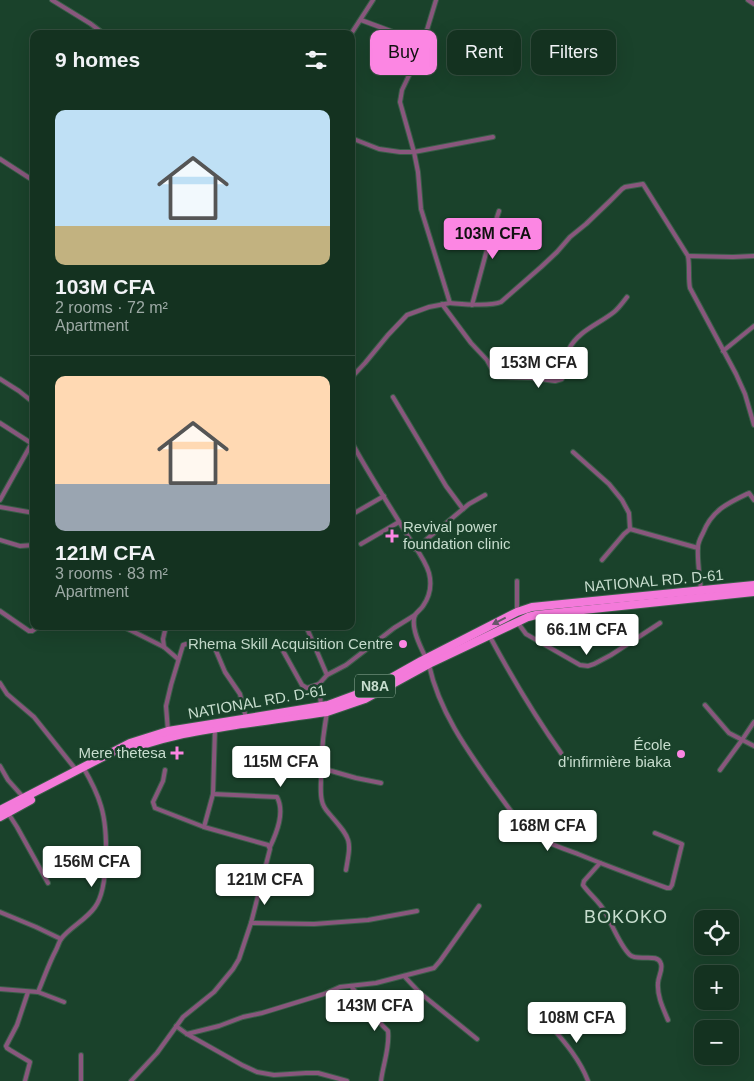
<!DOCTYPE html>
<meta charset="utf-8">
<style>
:root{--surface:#143220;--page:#213e2d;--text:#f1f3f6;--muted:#9daaa5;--line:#334d3e;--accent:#fc86e3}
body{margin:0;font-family:Helvetica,sans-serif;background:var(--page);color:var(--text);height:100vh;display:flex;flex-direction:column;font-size:19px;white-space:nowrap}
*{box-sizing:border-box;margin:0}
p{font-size:16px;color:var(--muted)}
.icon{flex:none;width:28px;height:28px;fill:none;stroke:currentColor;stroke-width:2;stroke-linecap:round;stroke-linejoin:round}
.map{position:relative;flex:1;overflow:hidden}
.side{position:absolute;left:30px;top:30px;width:325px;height:600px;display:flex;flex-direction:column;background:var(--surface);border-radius:10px;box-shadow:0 5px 20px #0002,0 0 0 1px var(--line)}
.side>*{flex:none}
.top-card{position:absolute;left:370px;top:30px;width:309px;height:45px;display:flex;gap:10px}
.fabs{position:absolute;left:694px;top:910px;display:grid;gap:10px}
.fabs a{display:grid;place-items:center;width:45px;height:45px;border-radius:10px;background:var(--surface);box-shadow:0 5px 20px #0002,0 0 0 1px var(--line);font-size:25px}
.price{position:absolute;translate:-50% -42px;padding:0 11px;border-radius:5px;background:#fff;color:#222;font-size:16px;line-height:32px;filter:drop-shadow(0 1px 2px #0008)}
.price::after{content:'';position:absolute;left:50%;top:30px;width:15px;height:11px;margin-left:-8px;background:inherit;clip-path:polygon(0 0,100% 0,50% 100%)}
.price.selected{background:var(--accent);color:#111}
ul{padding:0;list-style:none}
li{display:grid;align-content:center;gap:10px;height:265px;padding:0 25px}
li+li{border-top:1px solid var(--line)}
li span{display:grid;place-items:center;height:155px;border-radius:10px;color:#555}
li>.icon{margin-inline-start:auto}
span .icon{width:90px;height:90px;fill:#fffc;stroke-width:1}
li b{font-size:21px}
h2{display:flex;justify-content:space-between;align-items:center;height:60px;padding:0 25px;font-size:21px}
.tag{padding:0 18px;border-radius:10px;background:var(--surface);box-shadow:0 5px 20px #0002,0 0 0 1px var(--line);font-size:18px;line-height:45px}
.tag.selected{background:var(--accent);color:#111}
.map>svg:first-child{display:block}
</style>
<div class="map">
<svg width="754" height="1081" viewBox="0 0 754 1081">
<rect width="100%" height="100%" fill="#1a422b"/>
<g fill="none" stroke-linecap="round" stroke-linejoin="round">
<defs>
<g id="street">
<polyline points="52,0 91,24 104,34"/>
<polyline points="748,0 754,4"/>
<polyline points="361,20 423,43"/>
<polyline points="351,34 373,0"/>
<polyline points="351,138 379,149 400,152 414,152 493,137"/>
<polyline points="0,159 34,181"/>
<polyline points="688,256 733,257 754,256"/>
<path d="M450 303C463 304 489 307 501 302L541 267 557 252 570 237 586 224 610 201 622 189 625 187 643 184 688 256C690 267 688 278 690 288L736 374 745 394 754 425"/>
<path d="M442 304 471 343 487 360 494 373 498 377 532 378 555 381 562 379C566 369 564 358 569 349 578 331 599 324 614 312 619 308 623 302 627 297"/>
<polyline points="472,305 489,242 499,211"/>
<polyline points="723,351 754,326"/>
<polyline points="351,378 365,363 388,335 407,315 429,307 450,303 421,209 418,172 414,152 400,102 402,90 413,67 423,43 436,0"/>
<polyline points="0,379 19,391 34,403"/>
<polyline points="393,397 446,486 463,509"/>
<polyline points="0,423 31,443"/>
<path d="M351 441C368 473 388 503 406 533 414 546 425 559 429 573 432 585 430 596 423 606 421 609 417 612 415 615 410 627 421 648 426 658"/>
<polyline points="573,452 609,484 622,500 629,513 630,529"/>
<polyline points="0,500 34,439"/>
<polyline points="0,507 34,513"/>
<polyline points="351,515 384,496"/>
<polyline points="0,540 20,546 34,545"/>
<polyline points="361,544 399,522"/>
<polyline points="415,549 469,504 485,495"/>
<polyline points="602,560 624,534 630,529 698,548"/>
<polyline points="517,581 517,611"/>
<path d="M701 591C700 577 697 561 698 547 698 542 701 537 703 533 712 510 728 503 749 493L754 500"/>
<polyline points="0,611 29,631 32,631 39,626"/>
<polyline points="518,623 526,634 580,665 588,666 594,664 611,655 660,623"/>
<polyline points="122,626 164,647"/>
<polyline points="166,626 163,639 164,647 178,659"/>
<polyline points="306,626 327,675"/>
<path d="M489 635C511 676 534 715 561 753"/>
<polyline points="277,640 302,685 307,688 319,684"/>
<path d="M429 665C439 711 467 750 494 788 507 805 518 824 536 836 549 844 564 849 578 854 607 866 637 877 667 888H670L672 885 682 844 655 833"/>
<polyline points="0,683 7,694 34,717 77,771"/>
<polyline points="705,705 729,733 754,746"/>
<polyline points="321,706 319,684 327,675 346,665 394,628 415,615"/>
<path d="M327 712C323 734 321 756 321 778 321 785 320 794 322 801 323 808 328 812 332 817 352 840 351 841 346 870"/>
<polyline points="168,731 166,706 171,685 183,645 186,644 214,646 225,672 240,694 246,718"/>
<polyline points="0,766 8,780 24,798"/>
<polyline points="321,768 356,778 381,783"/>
<polyline points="165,770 163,781 153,802 155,808 204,827"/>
<polyline points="720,770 742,740 754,722"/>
<path d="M213 794 277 797C285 812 277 832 270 847"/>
<polyline points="8,813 17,827 48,883"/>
<path d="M600 863 584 881 583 885C590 895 600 902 605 912 612 924 620 946 630 955 638 962 658 952 661 964 663 970 658 977 658 983 657 996 663 1008 668 1020"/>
<polyline points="0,912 36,927 61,939"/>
<polyline points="251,923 314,924 368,920 417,911"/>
<polyline points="404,976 420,993 477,1039"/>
<path d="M351 986 382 1025 388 1031C390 1048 383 1064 381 1081"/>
<polyline points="0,989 38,992 64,1002"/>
<path d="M38 992C44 978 49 963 56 950 58 946 59 942 61 939 70 927 86 920 95 907 109 888 108 829 101 806 97 792 90 779 83 767"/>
<path d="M545 1019C561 1038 579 1057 588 1081"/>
<polyline points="176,1026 187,1034 242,1065 257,1072 274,1075 306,1073 318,1073 347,1081"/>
<polyline points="187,1034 219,1026 243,1017 262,1013 324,994 340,987 376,983 434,968 440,961 479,906"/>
<polyline points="81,1055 81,1081"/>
<polyline points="25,1081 30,1062 10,1050 7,1048 6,1046 17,1025 28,992"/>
<polyline points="131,1081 157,1053 183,1017 214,992 233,969 239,959 251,923 270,849 268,845 204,827 213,794 215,728"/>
</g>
<g id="highway">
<path d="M122 753C158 737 197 731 236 725 267 721 297 716 327 712L365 699 429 664 528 617 536 615 754 592"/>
<polyline points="0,810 130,743 168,731 328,705 355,695 373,688 421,661 517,612 532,607 754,585"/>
<polyline points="0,817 31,800"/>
</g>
</defs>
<use href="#street" stroke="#395e48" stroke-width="6"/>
<use href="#highway" stroke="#395e48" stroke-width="10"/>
<use href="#street" stroke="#89577d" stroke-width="4"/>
<use href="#highway" stroke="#f47ada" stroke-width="8"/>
</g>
<defs><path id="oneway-solid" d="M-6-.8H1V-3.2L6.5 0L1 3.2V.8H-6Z" transform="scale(1.25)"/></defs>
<use fill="#665668" href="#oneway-solid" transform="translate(499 621) rotate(153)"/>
<g fill="#fc86e3" stroke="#1a422b" stroke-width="2">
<path d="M389.5 528.5h5v5h5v5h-5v5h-5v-5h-5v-5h5z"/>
<circle cx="403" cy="644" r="5"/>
<path d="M174.5 745.5h5v5h5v5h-5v5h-5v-5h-5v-5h5z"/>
<circle cx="681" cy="754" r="5"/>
</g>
<g text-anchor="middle" stroke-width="5" stroke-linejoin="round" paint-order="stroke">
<rect fill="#1a422b" stroke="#93ae9d" stroke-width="1" x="355" y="674.5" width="40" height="23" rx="4"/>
<g font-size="14" font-weight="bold" fill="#c7ddce">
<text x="375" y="691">N8A</text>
</g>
<g font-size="15" fill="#c7ddce" stroke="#1a422b" text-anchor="end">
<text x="403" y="532" text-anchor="start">Revival power<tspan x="403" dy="17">foundation clinic</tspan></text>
<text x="393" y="649">Rhema Skill Acquisition Centre</text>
<text x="671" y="750">École<tspan x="671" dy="17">d'infirmière biaka</tspan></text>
<text x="166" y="758">Mere thetesa</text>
</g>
<g font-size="15" fill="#c7ddce" stroke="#1a422b">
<text transform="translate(654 581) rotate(-5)" y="5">NATIONAL RD. D-61</text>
<text transform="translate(257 702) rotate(-10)" y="5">NATIONAL RD. D-61</text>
</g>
<g font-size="18" letter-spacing="1" fill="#c7ddce" stroke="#1a422b">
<text x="626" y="923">BOKOKO</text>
</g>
</g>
</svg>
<div class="fabs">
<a><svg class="icon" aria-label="locate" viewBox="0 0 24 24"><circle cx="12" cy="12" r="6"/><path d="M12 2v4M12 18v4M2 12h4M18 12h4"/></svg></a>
<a>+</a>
<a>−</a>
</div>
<b class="price selected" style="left:493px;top:260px">103M CFA</b>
<b class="price" style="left:539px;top:389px">153M CFA</b>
<b class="price" style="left:587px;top:656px">66.1M CFA</b>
<b class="price" style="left:281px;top:788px">115M CFA</b>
<b class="price" style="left:548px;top:852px">168M CFA</b>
<b class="price" style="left:92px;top:888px">156M CFA</b>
<b class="price" style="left:265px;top:906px">121M CFA</b>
<b class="price" style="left:375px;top:1032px">143M CFA</b>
<b class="price" style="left:577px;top:1044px">108M CFA</b>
<div class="top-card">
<a class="tag selected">Buy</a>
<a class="tag">Rent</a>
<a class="tag">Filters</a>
</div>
<section class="side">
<h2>9 homes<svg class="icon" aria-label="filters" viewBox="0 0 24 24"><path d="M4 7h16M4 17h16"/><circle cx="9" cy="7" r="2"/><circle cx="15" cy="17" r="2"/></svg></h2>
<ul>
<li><span style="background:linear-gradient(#bfe0f5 75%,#c2b280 0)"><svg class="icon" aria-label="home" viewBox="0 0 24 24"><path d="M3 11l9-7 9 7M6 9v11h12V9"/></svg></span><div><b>103M CFA</b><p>2 rooms · 72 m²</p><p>Apartment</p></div></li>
<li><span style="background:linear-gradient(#ffd9b3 70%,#9aa5b1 0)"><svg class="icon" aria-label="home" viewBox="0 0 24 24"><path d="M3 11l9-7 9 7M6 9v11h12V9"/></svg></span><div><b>121M CFA</b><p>3 rooms · 83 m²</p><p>Apartment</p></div></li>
</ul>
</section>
</div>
